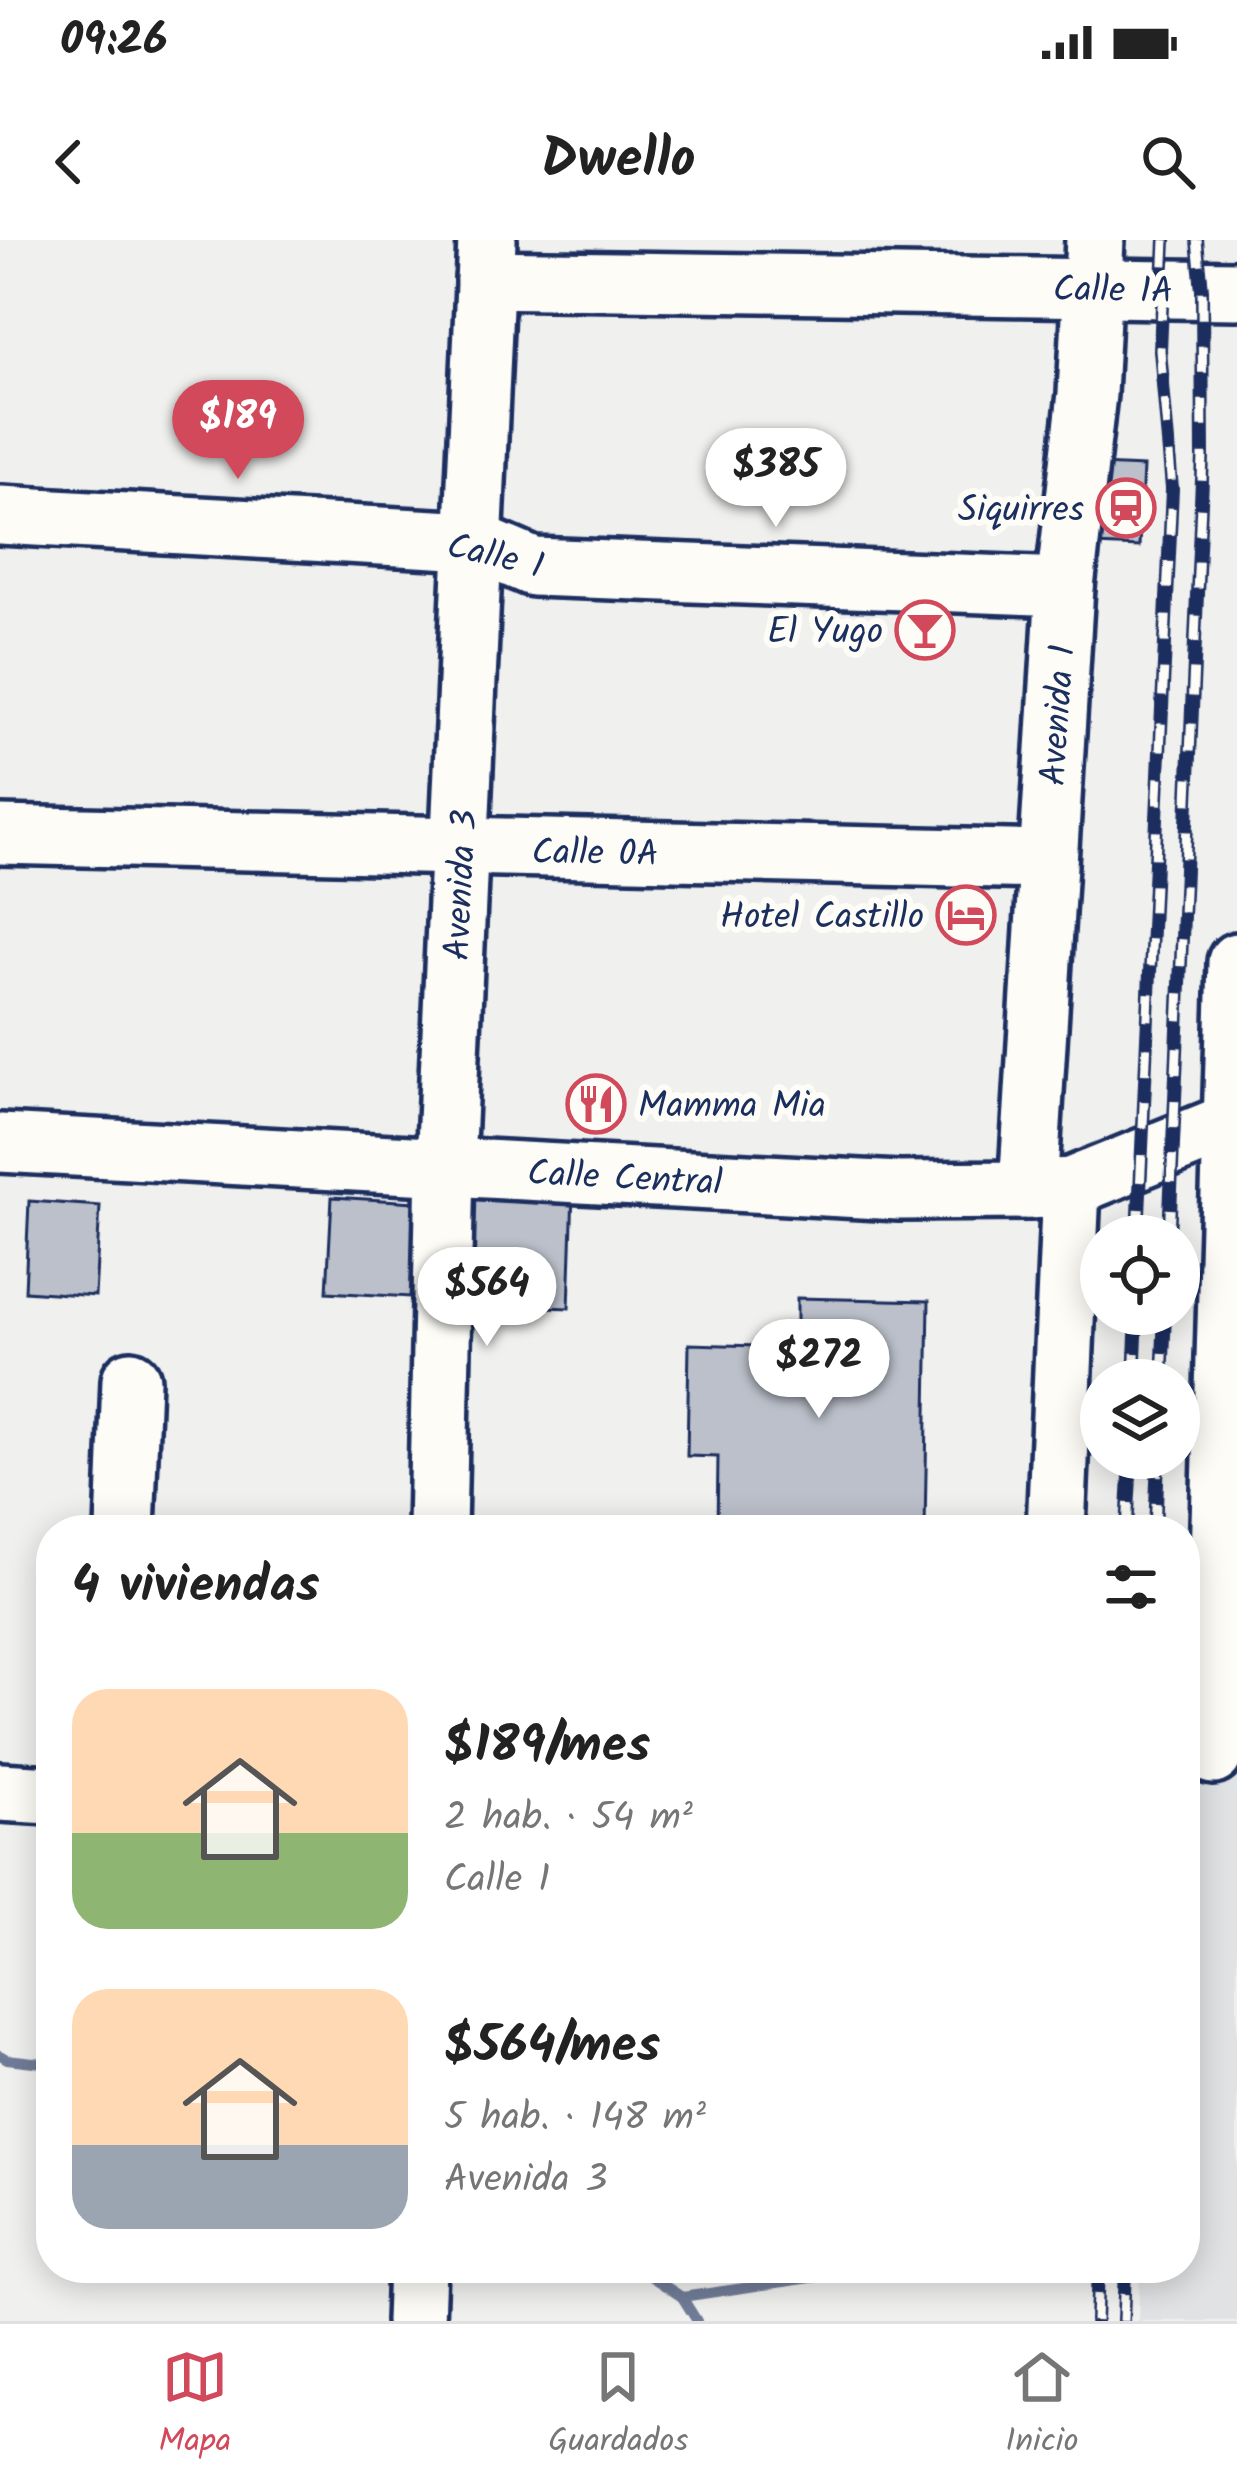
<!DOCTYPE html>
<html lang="es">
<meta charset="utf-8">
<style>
:root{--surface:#fff;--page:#f2f2f2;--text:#222;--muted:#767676;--line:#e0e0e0;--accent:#d1495b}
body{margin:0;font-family:Kalam,sans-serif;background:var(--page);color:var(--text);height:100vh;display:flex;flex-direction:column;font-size:45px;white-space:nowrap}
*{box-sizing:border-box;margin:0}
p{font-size:39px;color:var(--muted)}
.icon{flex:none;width:66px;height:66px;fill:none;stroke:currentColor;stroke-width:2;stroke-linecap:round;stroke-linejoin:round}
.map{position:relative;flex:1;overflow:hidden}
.sheet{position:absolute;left:36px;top:1275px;width:1164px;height:768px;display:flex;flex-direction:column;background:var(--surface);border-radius:48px;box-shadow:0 6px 30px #0003}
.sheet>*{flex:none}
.tools{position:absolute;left:1080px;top:975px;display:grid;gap:24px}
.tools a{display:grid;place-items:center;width:120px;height:120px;border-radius:50%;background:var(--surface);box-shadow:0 6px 30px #0003;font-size:60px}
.price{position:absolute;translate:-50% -102px;padding:0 27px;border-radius:42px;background:#fff;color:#222;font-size:39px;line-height:78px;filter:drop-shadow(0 3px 6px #0008)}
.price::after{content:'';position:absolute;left:50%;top:72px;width:36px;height:27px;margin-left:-18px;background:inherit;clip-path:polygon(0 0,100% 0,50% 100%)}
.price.on{background:var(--accent);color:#fff}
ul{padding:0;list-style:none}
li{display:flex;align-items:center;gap:36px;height:300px;padding:0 36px}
li span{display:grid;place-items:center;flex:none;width:336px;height:240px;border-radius:36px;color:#555}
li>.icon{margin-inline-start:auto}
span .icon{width:144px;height:144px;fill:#fffc;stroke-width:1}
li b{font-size:51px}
h2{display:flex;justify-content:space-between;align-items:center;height:144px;padding:0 36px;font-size:51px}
.status{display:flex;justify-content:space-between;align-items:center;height:84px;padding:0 60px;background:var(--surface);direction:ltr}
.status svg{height:33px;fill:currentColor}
header{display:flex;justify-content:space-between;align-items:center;height:156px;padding:0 36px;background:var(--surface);font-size:54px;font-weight:700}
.dock{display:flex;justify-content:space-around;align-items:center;height:168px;border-top:3px solid var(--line);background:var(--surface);font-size:33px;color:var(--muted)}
.dock a{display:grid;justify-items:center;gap:6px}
.dock .on{color:var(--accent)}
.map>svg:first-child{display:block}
</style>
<div class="status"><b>09:26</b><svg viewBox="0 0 49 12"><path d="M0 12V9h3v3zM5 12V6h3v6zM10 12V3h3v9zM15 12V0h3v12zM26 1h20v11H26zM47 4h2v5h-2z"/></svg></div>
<header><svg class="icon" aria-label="back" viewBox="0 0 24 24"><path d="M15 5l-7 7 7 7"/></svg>Dwello<svg class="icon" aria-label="search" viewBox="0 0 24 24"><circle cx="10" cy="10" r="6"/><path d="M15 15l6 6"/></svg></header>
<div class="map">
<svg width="1237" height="2081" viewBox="0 0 1237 2081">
<rect width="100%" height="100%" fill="#f0f0ee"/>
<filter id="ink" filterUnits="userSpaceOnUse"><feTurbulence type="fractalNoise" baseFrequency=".00833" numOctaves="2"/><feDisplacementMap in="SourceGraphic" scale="24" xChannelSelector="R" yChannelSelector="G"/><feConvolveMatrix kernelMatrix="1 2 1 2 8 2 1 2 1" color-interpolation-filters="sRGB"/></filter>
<g filter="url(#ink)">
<polygon fill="#e0e2e3" points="1208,1536 1237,1537 1237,2081 1138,2081 1140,2028 1185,2028 1185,1550"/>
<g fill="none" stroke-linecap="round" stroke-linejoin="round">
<g stroke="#6f7b97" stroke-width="10">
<polyline points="0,1815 7,1819 51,1824"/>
<polyline points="638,2028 682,2057 697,2081"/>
<polyline points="682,2057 879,2028"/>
</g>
</g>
<g fill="#bbc0ca" stroke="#1b2f5e" stroke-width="3">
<polygon points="1099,225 1143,227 1139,307 1095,305"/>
<polygon points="472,948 573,952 569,1068 470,1064"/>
<polygon points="332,957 415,962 410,1057 327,1052"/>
<polygon points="29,961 100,966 95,1056 25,1051"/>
<polygon points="797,1058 929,1061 925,1290 717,1290 718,1217 687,1216 689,1104 797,1107"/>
</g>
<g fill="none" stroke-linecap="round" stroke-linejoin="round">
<defs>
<g id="minor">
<polyline points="485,39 1237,50"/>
<polyline points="0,275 472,301 533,327 1065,347"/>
<polyline points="0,595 1047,620"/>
<polyline points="0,903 899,951 1028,950 1071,947 1237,880"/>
<polyline points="1028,950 1065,347 1087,154 1095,0"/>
<polyline points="125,1290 131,1140"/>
<polyline points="437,1290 445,926 487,0"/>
<polyline points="1056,1290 1071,947"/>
<polyline points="1213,1515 1237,722"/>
<polyline points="0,1552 51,1555"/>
<polyline points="415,2081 417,2028"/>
</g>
</defs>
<use href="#minor" stroke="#1b2f5e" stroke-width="66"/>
<use href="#minor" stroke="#fdfcf7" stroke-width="57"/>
<defs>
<g id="rail">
<polyline points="1138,996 1172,249 1160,110 1165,0"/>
<polyline points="1169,996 1203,217 1202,50 1197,0"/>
<polyline points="1134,1140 1137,1074"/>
<polyline points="1162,1140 1165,1074"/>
<polyline points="1127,1290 1131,1218"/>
<polyline points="1155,1290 1158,1218"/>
<polyline points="1096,2081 1098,2028"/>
<polyline points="1123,2081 1125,2028"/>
</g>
</defs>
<use href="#rail" stroke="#1b2f5e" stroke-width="14"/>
<use href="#rail" stroke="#fdfcf7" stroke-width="9" stroke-dasharray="27" stroke-linecap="butt"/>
</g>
</g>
<defs>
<symbol id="station-ring" viewBox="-11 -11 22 22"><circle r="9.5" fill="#fdfcf7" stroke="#d1495b" stroke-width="1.5"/><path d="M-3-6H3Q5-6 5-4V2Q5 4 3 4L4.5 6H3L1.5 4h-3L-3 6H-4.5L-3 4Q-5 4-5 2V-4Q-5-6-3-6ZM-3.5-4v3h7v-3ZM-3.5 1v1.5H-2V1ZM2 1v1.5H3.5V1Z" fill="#d1495b"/></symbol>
<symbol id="bar-ring" viewBox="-11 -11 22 22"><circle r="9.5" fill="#fdfcf7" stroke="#d1495b" stroke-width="1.5"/><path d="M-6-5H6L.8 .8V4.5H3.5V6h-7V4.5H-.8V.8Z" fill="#d1495b"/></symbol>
<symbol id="hotel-ring" viewBox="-11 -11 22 22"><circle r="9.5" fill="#fdfcf7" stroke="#d1495b" stroke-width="1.5"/><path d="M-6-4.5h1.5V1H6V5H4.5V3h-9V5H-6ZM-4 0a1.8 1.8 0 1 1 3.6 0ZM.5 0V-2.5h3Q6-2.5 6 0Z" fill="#d1495b"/></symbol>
<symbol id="restaurant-ring" viewBox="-11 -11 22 22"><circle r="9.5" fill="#fdfcf7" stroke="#d1495b" stroke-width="1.5"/><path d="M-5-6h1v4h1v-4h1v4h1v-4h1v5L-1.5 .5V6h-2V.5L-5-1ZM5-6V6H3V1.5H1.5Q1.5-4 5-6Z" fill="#d1495b"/></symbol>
</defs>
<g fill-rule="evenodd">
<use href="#station-ring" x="1093" y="235" width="66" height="66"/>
<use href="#bar-ring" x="892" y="357" width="66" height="66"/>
<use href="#hotel-ring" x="933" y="642" width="66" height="66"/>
<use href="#restaurant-ring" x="563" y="831" width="66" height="66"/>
</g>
<g text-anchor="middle" stroke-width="12" stroke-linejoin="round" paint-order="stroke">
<g font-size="36" fill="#1b2f5e" stroke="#fdfcf7">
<text transform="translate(1113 48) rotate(1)" y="13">Calle 1A</text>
<text transform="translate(496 314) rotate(13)" y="13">Calle 1</text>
<text transform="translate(1056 475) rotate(-86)" y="13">Avenida 1</text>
<text transform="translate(595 611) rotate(1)" y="13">Calle 0A</text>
<text transform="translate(459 645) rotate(-87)" y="13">Avenida 3</text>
<text transform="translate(625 936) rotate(3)" y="13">Calle Central</text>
</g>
<g font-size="36" fill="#1b2f5e" stroke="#fdfcf7" text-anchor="end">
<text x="1084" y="281">Siquirres</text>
<text x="883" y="403">El Yugo</text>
<text x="924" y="688">Hotel Castillo</text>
<text x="638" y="877" text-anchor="start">Mamma Mia</text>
</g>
</g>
</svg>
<div class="tools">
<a><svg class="icon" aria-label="locate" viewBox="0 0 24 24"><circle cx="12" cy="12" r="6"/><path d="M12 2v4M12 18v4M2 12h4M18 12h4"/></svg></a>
<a><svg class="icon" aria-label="layers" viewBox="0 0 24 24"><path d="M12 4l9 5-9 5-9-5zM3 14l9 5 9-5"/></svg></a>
</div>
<b class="price on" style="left:238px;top:242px">$189</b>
<b class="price" style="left:776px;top:290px">$385</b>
<b class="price" style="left:487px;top:1109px">$564</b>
<b class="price" style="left:819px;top:1181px">$272</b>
<section class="sheet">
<h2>4 viviendas<svg class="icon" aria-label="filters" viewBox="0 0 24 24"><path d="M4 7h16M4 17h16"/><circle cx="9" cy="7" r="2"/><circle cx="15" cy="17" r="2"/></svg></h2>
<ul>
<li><span style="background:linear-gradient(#ffd9b3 60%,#8fb573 0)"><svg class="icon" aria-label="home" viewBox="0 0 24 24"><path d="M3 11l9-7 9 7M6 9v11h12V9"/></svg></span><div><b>$189/mes</b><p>2 hab. · 54 m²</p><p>Calle 1</p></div></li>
<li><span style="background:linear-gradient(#ffd9b3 65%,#9aa5b1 0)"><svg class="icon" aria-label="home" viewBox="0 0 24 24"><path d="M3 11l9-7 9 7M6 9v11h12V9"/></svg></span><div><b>$564/mes</b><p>5 hab. · 148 m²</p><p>Avenida 3</p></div></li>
</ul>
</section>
</div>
<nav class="dock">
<a class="on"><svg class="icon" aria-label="map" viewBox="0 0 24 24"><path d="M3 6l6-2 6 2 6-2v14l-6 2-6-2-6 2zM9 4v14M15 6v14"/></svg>Mapa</a>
<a><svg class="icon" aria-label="saved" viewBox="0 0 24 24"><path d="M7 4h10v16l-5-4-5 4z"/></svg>Guardados</a>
<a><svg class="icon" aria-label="home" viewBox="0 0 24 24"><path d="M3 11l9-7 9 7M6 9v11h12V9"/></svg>Inicio</a>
</nav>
